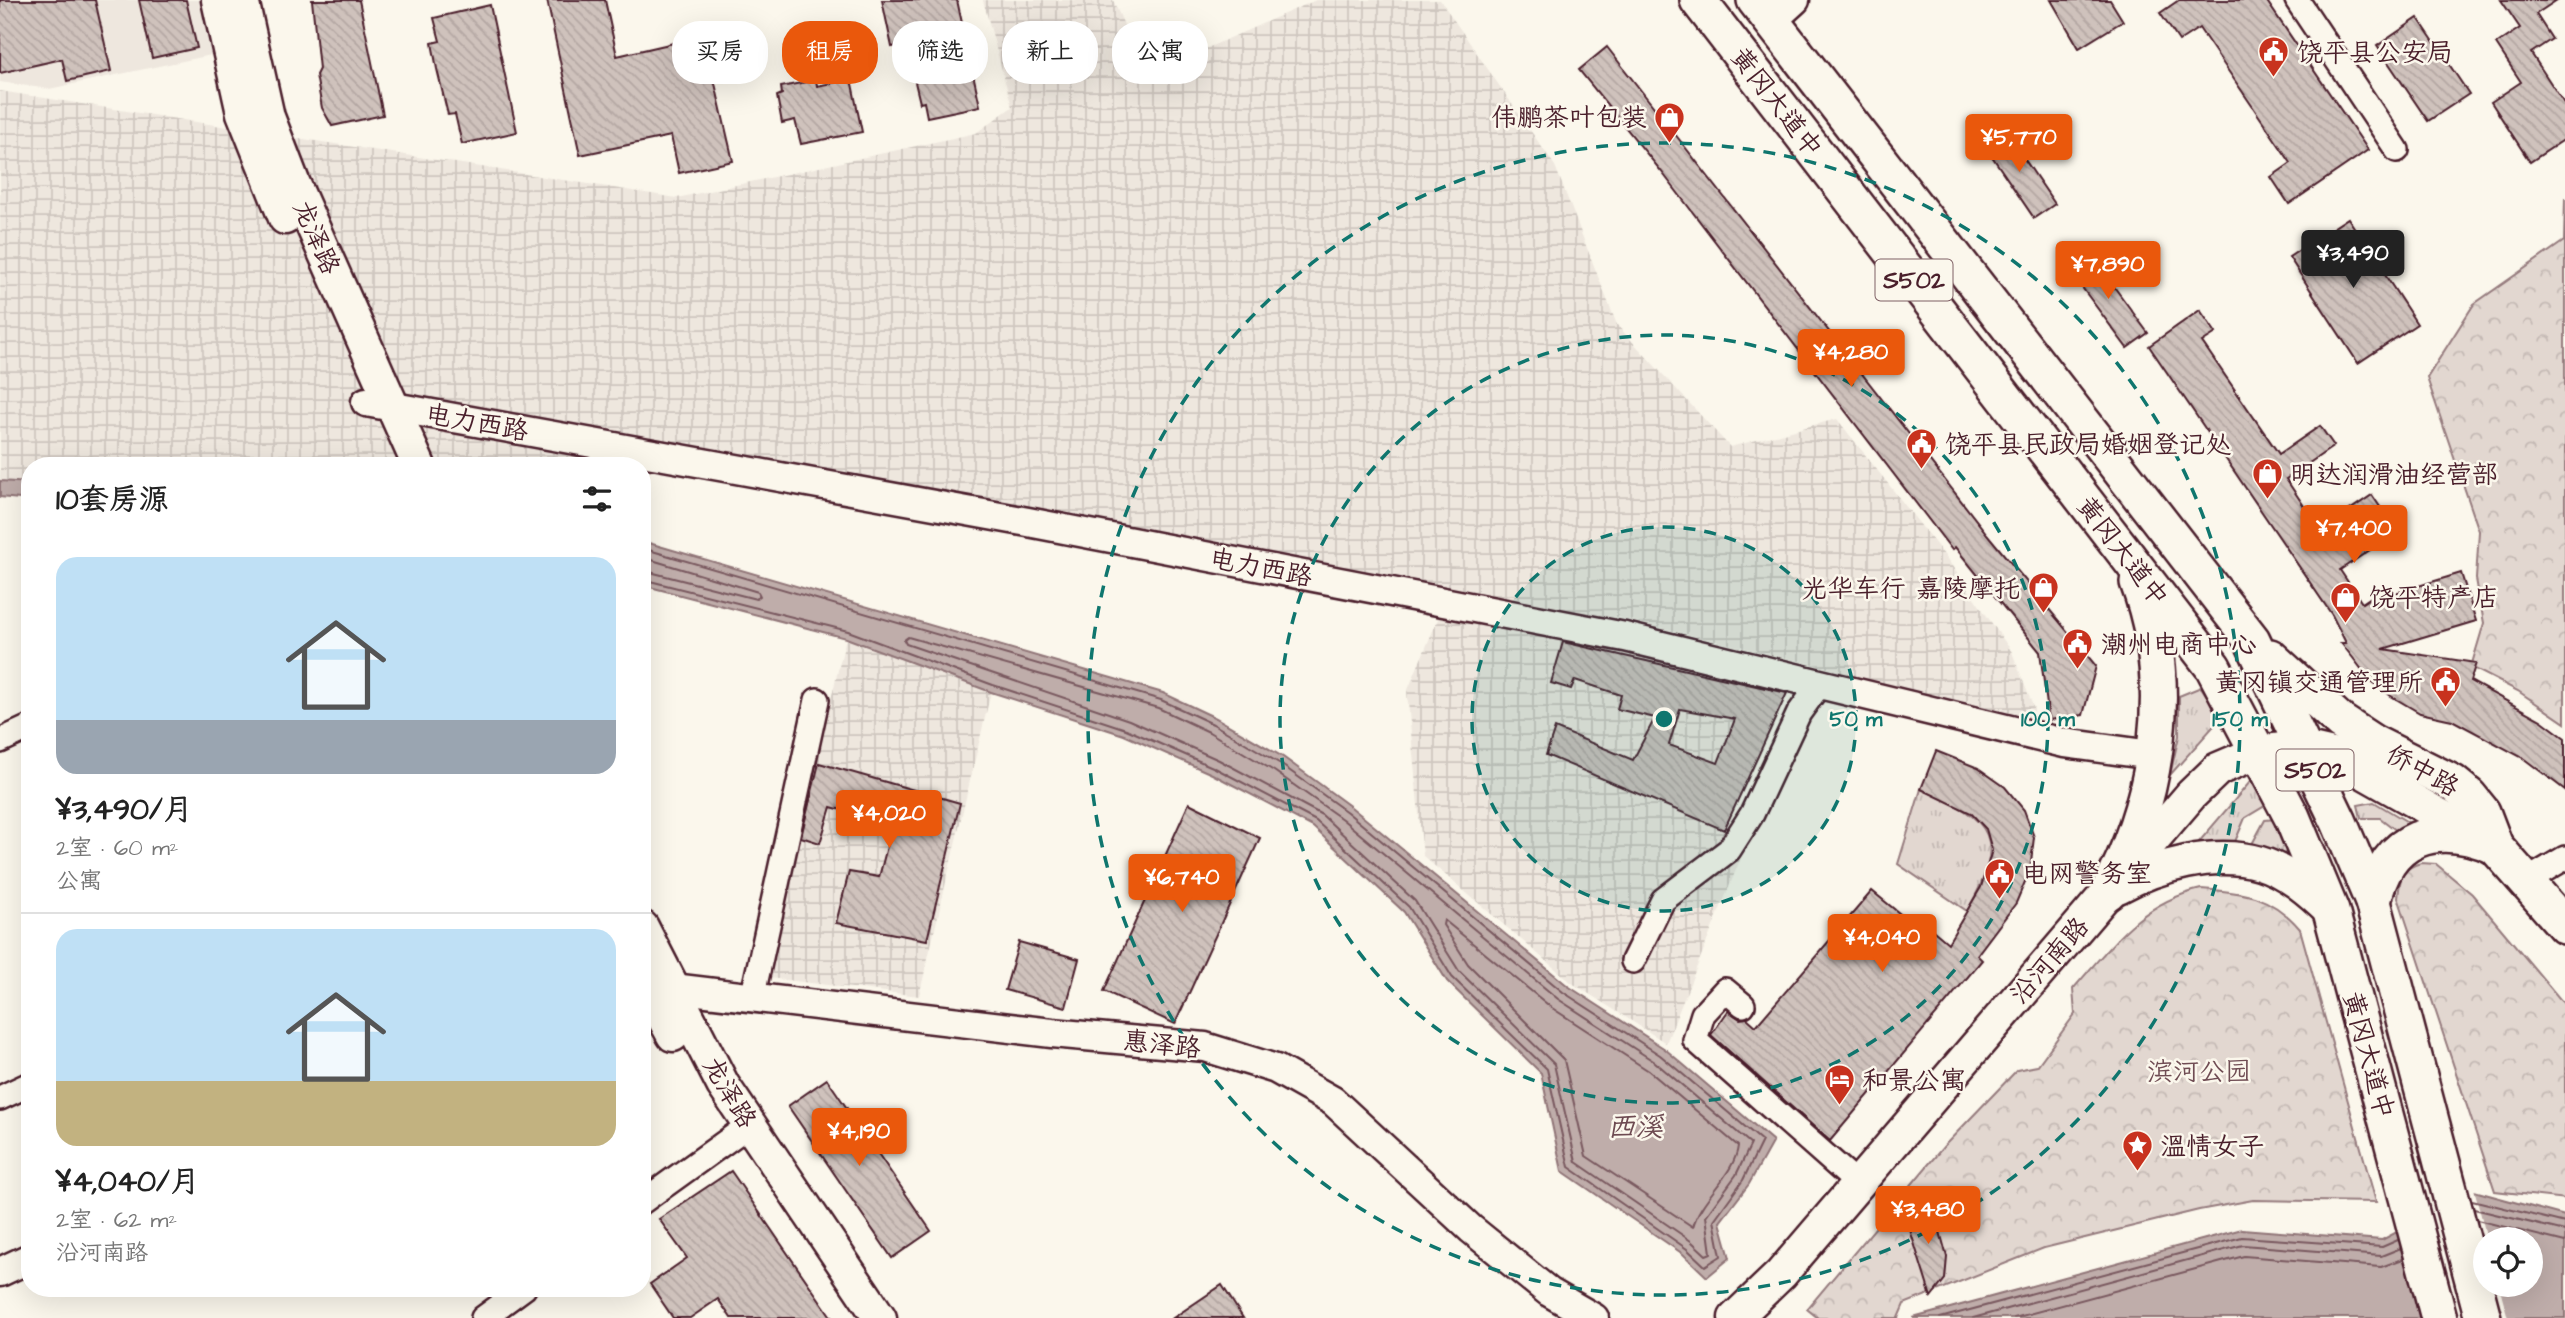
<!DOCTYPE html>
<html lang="zh">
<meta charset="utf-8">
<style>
:root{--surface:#fff;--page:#f6f6f6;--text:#222;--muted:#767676;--line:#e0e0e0;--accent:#ea580c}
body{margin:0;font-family:"Architects Daughter","LXGW WenKai TC",sans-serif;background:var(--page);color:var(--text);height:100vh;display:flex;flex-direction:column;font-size:26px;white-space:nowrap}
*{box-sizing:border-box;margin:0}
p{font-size:23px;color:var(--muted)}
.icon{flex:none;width:38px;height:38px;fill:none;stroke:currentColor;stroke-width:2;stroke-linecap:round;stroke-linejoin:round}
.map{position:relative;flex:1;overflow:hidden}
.side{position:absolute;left:21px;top:457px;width:630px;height:840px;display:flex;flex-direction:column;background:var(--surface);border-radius:28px;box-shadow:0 7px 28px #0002}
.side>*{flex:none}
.guide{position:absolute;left:672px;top:21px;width:665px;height:63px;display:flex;gap:14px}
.buttons{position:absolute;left:2473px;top:1227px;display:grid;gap:14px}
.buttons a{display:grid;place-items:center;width:70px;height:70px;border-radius:50%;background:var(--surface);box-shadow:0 7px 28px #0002;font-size:35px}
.price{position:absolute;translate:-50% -60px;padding:0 16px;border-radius:7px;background:var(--accent);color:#fff;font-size:23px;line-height:46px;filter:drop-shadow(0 2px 4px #0008)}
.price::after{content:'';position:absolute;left:50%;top:42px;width:21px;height:16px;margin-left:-10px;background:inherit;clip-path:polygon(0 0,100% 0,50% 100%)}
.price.selected{background:#222;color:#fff}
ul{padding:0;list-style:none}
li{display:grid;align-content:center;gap:14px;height:371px;padding:0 35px}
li+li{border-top:2px solid var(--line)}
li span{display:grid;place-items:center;height:217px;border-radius:21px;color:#555}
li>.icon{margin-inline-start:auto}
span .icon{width:126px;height:126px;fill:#fffc;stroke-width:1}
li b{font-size:30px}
h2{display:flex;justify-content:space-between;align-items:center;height:84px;padding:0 35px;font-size:30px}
.tag{padding:0 24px;border-radius:28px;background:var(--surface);box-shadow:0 7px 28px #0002;font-size:24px;line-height:63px}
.tag.selected{background:var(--accent);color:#fff}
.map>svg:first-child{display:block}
</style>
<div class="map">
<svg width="2565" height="1318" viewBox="0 0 2565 1318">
<defs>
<pattern id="industrial-grid" width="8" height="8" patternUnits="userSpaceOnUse" patternTransform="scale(1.75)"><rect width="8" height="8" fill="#eee7de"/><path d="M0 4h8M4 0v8" fill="none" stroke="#cec6bf"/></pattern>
<pattern id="grass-tufts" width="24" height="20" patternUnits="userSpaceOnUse" patternTransform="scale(1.75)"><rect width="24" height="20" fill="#e2d7d0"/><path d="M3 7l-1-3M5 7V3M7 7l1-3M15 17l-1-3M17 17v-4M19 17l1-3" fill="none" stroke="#c3b8b3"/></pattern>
<pattern id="forest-crowns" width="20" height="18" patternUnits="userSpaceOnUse" patternTransform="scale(1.75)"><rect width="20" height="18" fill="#e2d7d0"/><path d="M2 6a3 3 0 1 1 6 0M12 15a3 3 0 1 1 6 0" fill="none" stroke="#c3b8b3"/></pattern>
<pattern id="building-back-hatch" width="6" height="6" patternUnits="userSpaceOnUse" patternTransform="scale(1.75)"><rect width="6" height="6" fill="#cfc2bc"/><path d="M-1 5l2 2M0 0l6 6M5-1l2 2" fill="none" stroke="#b3a6a2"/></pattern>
</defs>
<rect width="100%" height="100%" fill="#fbf7ec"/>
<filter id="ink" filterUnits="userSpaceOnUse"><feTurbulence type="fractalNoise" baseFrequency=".0143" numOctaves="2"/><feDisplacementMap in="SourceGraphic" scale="14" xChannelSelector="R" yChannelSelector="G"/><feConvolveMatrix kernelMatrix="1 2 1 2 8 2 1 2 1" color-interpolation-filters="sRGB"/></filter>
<g filter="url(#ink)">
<polygon fill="#eee7de" points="0,0 209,0 221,53 49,89 0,82"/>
<g fill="url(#industrial-grid)">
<polygon points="983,0 1113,0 1146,75 1316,0 1440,0 1555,166 1617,325 1730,447 1837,419 1945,556 2012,652 2034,709 2031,750 1832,669 1616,617 1565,641 1789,689 1724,829 1748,840 1666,1043 1572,983 1423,856 1407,692 1440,614 642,462 641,466 30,466 30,483 0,481 0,91 677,198 976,133 1012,107"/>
<polygon points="846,638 991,692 919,996 769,978 778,915"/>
</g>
<g fill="url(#grass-tufts)" stroke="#967b7e" stroke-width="2">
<polygon points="2201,687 2221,718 2170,775 2179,736 2179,696"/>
<polygon points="2255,776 2268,804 2245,818 2234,844 2198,843"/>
<path d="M1921 789C1994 819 2008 840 1967 911L1898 864Z"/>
<polygon points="2374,802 2416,827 2397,831 2380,818 2361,818 2358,805"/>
<polygon points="2276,819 2290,848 2283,855 2251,846 2265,820"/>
</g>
<g fill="url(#forest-crowns)" stroke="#967b7e" stroke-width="2">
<polygon points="2565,197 2565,723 2518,691 2471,667 2484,623 2476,579 2479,531 2427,378 2474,304 2564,241"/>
<path d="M2421 863 2436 864 2472 894 2565 1005V1199L2495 1191 2398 897C2400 878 2401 868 2421 863Z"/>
<path d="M2201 889C2243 892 2271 895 2300 929L2376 1202 2253 1200 2199 1210 2044 1248 1904 1304 1898 1318H1818L1807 1309 1944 1146 2017 1070 2037 1066 2075 1014 2073 989C2113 944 2140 903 2201 889Z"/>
</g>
<g fill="#bfadaa" stroke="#907477" stroke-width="2" fill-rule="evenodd">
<polygon points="0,481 30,483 30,500 0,497"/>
<polygon points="642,541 1163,693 1216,718 1283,757 1351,807 1568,986 1665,1049 1773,1141 1749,1184 1720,1222 1730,1258 1707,1277 1683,1254 1562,1171 1541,1073 1447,981 1404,912 1313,827 1212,774 1124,735 991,692 846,638 642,585"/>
<path d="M2474 1191 2565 1216V1318H1913L2242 1229 2382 1240ZM2485 1239H2530V1284H2485Z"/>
</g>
<polygon fill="#fbf7ec" points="2474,1188 2487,1239 2485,1284 2499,1285 2508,1318 2420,1318 2396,1229"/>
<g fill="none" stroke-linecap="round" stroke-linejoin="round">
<g stroke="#79585e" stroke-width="2">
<polyline points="642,548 1161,700 1213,724 1279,763 1347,812 1563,992 1660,1055 1762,1141 1743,1180 1714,1220 1721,1256 1705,1266 1687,1249 1569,1167 1547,1069 1452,977 1409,907 1316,821 1215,768 1126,729 993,685 848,631 642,579"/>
<polyline points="642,557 758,592 760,596 756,599 642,570"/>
<polygon points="908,637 1158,708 1209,732 1274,771 1342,819 1558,999 1655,1062 1751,1144 1736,1175 1706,1216 1711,1253 1706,1255 1691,1241 1576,1162 1554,1064 1459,971 1415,901 1322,815 1219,760 1129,720 906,644 904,640"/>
<path d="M1444 920 1552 1008 1649 1071 1738 1146C1735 1175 1700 1198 1693 1227L1586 1156 1564 1060 1468 964 1443 925Z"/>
<polyline points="2472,1200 2565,1223"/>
<polyline points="2474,1209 2565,1231"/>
<polyline points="2477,1220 2565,1242"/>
<polyline points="1940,1318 2242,1237 2382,1247 2398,1240"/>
<polyline points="1973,1318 2243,1245 2381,1256 2401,1248"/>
<polyline points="2014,1318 2244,1256 2381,1267 2403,1259"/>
</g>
</g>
<g fill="url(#building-back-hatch)" stroke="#4a1f2b" stroke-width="2" fill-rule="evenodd">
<polygon points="0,0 95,0 111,71 67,81 62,59 0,73"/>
<polygon points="139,0 186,0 197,48 152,58"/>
<polygon points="312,0 359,0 383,115 332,126 322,108 316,75 319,69"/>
<polygon points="547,0 605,0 617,56 704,36 733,161 679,173 671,136 580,155"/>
<polygon points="882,0 957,0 980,106 927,117 924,102 920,103 906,44 892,47"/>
<polygon points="2051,0 2110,0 2123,21 2079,48"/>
<polygon points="2179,0 2266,0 2368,150 2289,204 2271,177 2291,163 2199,28 2179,41 2160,13"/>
<polygon points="2501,0 2557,0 2536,14 2552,39 2531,53 2565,105 2565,139 2530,162 2491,102 2521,82 2496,44 2520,28"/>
<polygon points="490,5 517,132 462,144 455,114 448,115 437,69 432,43 440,41 434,18"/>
<polygon points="2418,18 2469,94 2428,121 2377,46"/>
<polygon points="1607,47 1987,534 2096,666 2083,715 2049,720 2040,652 1955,547 1952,550 1661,171 1579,70"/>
<polygon points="851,79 862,132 801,144 795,120 782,123 777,96 782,94 781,87 816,80 817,86"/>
<polygon points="2004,129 2055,204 2034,218 1983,143"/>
<polygon points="2348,218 2417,324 2358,363 2289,257"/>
<polygon points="2090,254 2148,333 2127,348 2069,270"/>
<polygon points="2200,310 2216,333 2202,342 2279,454 2320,426 2334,446 2286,479 2320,530 2372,495 2397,532 2340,570 2362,603 2377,593 2379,598 2461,573 2476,621 2383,649 2476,663 2470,681 2541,720 2565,738 2565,790 2523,758 2452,720 2420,713 2391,696 2369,679 2353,658 2341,643 2346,643 2332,615 2149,346"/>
<path d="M1563 642 1787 693 1724 830 1546 755 1555 728 1633 760 1655 718 1617 709 1621 695 1575 680 1571 689 1551 683ZM1680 709 1735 719 1718 763 1669 745Z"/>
<polygon points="1936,751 1978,768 2005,787 2024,810 2034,837 2030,870 2016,903 1977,955 1982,960 1830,1141 1711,1035 1728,1011 1740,1019 1747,1018 1756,1026 1872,891 1921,931 1928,926 1948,943 1981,887 1992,850 1986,829 1971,813 1921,789"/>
<polygon points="819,763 960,803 927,940 836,923 849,872 879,877 893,824 831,807 820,843 801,837"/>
<polygon points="1189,803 1260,838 1175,1024 1104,991"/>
<polygon points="1019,942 1079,959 1066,1007 1005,990"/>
<polygon points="827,1079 931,1231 892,1258 788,1106"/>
<polygon points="731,1171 832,1318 731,1318 718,1299 690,1318 673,1318 650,1284 687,1258 659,1219"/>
<polygon points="1919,1203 1926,1208 1939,1228 1947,1257 1945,1279 1931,1297 1906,1217 1907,1207"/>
<polygon points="1222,1285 1243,1318 1173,1318"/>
</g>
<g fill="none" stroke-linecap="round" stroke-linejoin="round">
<defs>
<g id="minor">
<polyline points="2297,0 2397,150"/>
<polyline points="0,741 30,727"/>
<polyline points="2526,881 2565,858"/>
<polyline points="1633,961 1663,900 1729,850 1752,814 1799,713 1820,684"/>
<polyline points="752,999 817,700"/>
<polyline points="1743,1005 1725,990 1703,1014 1695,1040 1859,1185"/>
<polyline points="0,1098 30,1084"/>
<polyline points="642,1202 749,1125"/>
<polyline points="483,1318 524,1288"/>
</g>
<g id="tertiary">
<polyline points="1772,21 1795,0"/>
<polyline points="366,402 1028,522 1625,637 2064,743 2152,755"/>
<polyline points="656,986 1052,1033 1205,1047 1276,1069 1333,1101 1471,1229 1549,1292 1594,1318"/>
<polyline points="0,1272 30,1258"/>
</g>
<g id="secondary">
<polyline points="218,0 243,113 285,218"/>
<polyline points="242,0 268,117 293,182 419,466"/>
<path d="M2118 887C2158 865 2214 850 2260 863 2287 871 2311 892 2331 911"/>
<polyline points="642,927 723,1085 880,1318"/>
<polyline points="642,978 673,1035"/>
<polyline points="1735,1318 1781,1274 2191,795 2218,769 2258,752 2299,747 2333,755 2480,838"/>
</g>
<g id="primary">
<polyline points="1698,0 2213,667 2292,817 2331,911 2439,1318"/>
<polyline points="1755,0 2252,640 2339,822 2373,902 2483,1318"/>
<polyline points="2270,657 2341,722 2373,743 2453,783 2469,796 2482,812 2495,846 2565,926"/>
<path d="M2108 892C2158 799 2176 684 2138 582"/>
<path d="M2373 902C2387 835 2436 821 2495 846"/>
</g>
</defs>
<use href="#minor" stroke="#4a1f2b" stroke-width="28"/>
<use href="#tertiary" stroke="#4a1f2b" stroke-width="33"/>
<use href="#secondary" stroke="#4a1f2b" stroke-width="37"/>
<use href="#primary" stroke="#4a1f2b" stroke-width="40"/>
<use href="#minor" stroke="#fbf7ec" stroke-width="23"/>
<use href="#tertiary" stroke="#fbf7ec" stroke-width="28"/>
<use href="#secondary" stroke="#fbf7ec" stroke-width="32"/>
<use href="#primary" stroke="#fbf7ec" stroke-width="35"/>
</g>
</g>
<circle cx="1664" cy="719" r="192" fill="#0f766e" fill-opacity=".12"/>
<g fill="none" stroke="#0f766e" stroke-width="3.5" stroke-dasharray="12 9">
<circle cx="1664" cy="719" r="192"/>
<circle cx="1664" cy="719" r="384"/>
<circle cx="1664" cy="719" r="576"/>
</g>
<defs>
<symbol id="civic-pin" viewBox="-11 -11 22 30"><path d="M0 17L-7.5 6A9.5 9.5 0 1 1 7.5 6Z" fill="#c8321e" stroke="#fbf7ec"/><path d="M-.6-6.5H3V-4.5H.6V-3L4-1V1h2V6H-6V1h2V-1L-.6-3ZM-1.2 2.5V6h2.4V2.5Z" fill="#fff"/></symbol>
<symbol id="shop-pin" viewBox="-11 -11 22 30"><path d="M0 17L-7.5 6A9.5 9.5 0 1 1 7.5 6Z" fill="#c8321e" stroke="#fbf7ec"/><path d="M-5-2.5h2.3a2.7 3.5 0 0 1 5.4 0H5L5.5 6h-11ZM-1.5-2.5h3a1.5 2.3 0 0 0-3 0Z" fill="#fff"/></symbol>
<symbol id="hotel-pin" viewBox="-11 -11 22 30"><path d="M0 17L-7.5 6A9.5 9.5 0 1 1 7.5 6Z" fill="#c8321e" stroke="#fbf7ec"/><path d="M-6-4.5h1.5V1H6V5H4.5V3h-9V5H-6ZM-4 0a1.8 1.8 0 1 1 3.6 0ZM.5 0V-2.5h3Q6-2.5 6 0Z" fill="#fff"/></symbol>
<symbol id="sight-pin" viewBox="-11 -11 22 30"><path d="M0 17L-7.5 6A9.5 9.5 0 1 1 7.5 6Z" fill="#c8321e" stroke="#fbf7ec"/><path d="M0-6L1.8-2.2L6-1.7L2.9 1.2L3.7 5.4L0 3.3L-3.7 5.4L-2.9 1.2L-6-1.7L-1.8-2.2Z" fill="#fff"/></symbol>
</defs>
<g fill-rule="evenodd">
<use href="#civic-pin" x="2256" y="34" width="35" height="47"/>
<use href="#shop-pin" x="1652" y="100" width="35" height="47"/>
<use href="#civic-pin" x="1904" y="426" width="35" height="47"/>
<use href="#shop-pin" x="2250" y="456" width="35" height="47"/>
<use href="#shop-pin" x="2026" y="570" width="35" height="47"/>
<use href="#shop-pin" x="2328" y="580" width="35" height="47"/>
<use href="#civic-pin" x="2060" y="626" width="35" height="47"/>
<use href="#civic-pin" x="2428" y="664" width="35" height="47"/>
<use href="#civic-pin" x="1982" y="856" width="35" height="47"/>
<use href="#hotel-pin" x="1822" y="1062" width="35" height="47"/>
<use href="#sight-pin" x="2120" y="1128" width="35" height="47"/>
</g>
<g text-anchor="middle" stroke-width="5" stroke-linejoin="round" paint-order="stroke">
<g fill="#fbf7ec" stroke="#7f6065" stroke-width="2">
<rect x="1875.5" y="259.5" width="77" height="41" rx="5"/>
<rect x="2276.5" y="749.5" width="77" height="41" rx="5"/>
</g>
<g font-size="24" font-weight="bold" fill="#4a1f2b">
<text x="1914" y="288">S502</text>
<text x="2315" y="778">S502</text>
</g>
<g font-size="26" fill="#4a1f2b" stroke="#fbf7ec" text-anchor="start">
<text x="2297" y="61">饶平县公安局</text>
<text x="1647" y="126" text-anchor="end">伟鹏茶叶包装</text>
<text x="1945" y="453">饶平县民政局婚姻登记处</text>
<text x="2290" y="483">明达润滑油经营部</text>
<text x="2020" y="597" text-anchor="end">光华车行 嘉陵摩托</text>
<text x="2369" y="606">饶平特产店</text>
<text x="2101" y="653">潮州电商中心</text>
<text x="2423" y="691" text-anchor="end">黄冈镇交通管理所</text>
<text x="2022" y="882">电网警务室</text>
<text x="1862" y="1089">和景公寓</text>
<text x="2160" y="1155">温情女子</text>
</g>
<g font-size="26" fill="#4a1f2b" stroke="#fbf7ec">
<text transform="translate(1777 102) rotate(52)" y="9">黄冈大道中</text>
<text transform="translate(317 237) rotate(66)" y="9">龙泽路</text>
<text transform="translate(477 422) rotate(10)" y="9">电力西路</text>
<text transform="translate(2123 551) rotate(52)" y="9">黄冈大道中</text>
<text transform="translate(1261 567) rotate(11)" y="9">电力西路</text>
<text transform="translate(2423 770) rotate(29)" y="9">侨中路</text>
<text transform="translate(2049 960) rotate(-49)" y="9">沿河南路</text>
<text transform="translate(1162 1044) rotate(6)" y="9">惠泽路</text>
<text transform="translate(2369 1055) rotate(75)" y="9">黄冈大道中</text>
<text transform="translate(730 1092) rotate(59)" y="9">龙泽路</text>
</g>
<g font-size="26" fill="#704d54" stroke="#fbf7ec">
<text x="2199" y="1080">滨河公园</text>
</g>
<g font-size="28" font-style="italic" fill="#6d4a51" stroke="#fbf7ec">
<text x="1635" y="1136">西溪</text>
</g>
</g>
<circle cx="1664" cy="719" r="10" fill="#0f766e" stroke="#fbf7ec" stroke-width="3.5"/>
<g font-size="21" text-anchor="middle" font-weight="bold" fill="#0f766e" stroke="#fbf7ec" stroke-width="5" stroke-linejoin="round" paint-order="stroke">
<text x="1856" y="726">50 m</text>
<text x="2048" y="726">100 m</text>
<text x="2240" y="726">150 m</text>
</g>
</svg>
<div class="buttons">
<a><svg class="icon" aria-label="locate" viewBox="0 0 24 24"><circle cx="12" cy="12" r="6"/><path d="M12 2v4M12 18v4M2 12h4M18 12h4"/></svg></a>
</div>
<b class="price" style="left:2019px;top:174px">¥5,770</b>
<b class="price selected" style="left:2353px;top:290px">¥3,490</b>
<b class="price" style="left:2108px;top:301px">¥7,890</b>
<b class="price" style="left:1851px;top:389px">¥4,280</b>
<b class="price" style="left:2354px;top:565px">¥7,400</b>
<b class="price" style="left:889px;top:850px">¥4,020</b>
<b class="price" style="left:1182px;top:914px">¥6,740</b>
<b class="price" style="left:1882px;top:974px">¥4,040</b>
<b class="price" style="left:859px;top:1168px">¥4,190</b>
<b class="price" style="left:1928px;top:1246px">¥3,480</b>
<div class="guide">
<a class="tag">买房</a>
<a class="tag selected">租房</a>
<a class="tag">筛选</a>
<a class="tag">新上</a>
<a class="tag">公寓</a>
</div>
<section class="side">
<h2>10套房源<svg class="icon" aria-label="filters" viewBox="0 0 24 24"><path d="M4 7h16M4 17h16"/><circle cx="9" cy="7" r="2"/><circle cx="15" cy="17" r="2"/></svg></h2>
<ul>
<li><span style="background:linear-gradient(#bfe0f5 75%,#9aa5b1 0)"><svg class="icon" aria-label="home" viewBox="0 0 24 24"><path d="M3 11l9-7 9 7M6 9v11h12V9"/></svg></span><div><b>¥3,490/月</b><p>2室 · 60 m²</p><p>公寓</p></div></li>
<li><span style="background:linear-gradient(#bfe0f5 70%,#c2b280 0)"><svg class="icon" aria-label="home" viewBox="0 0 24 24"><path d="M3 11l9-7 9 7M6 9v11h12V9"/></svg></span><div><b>¥4,040/月</b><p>2室 · 62 m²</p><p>沿河南路</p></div></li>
</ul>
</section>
</div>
